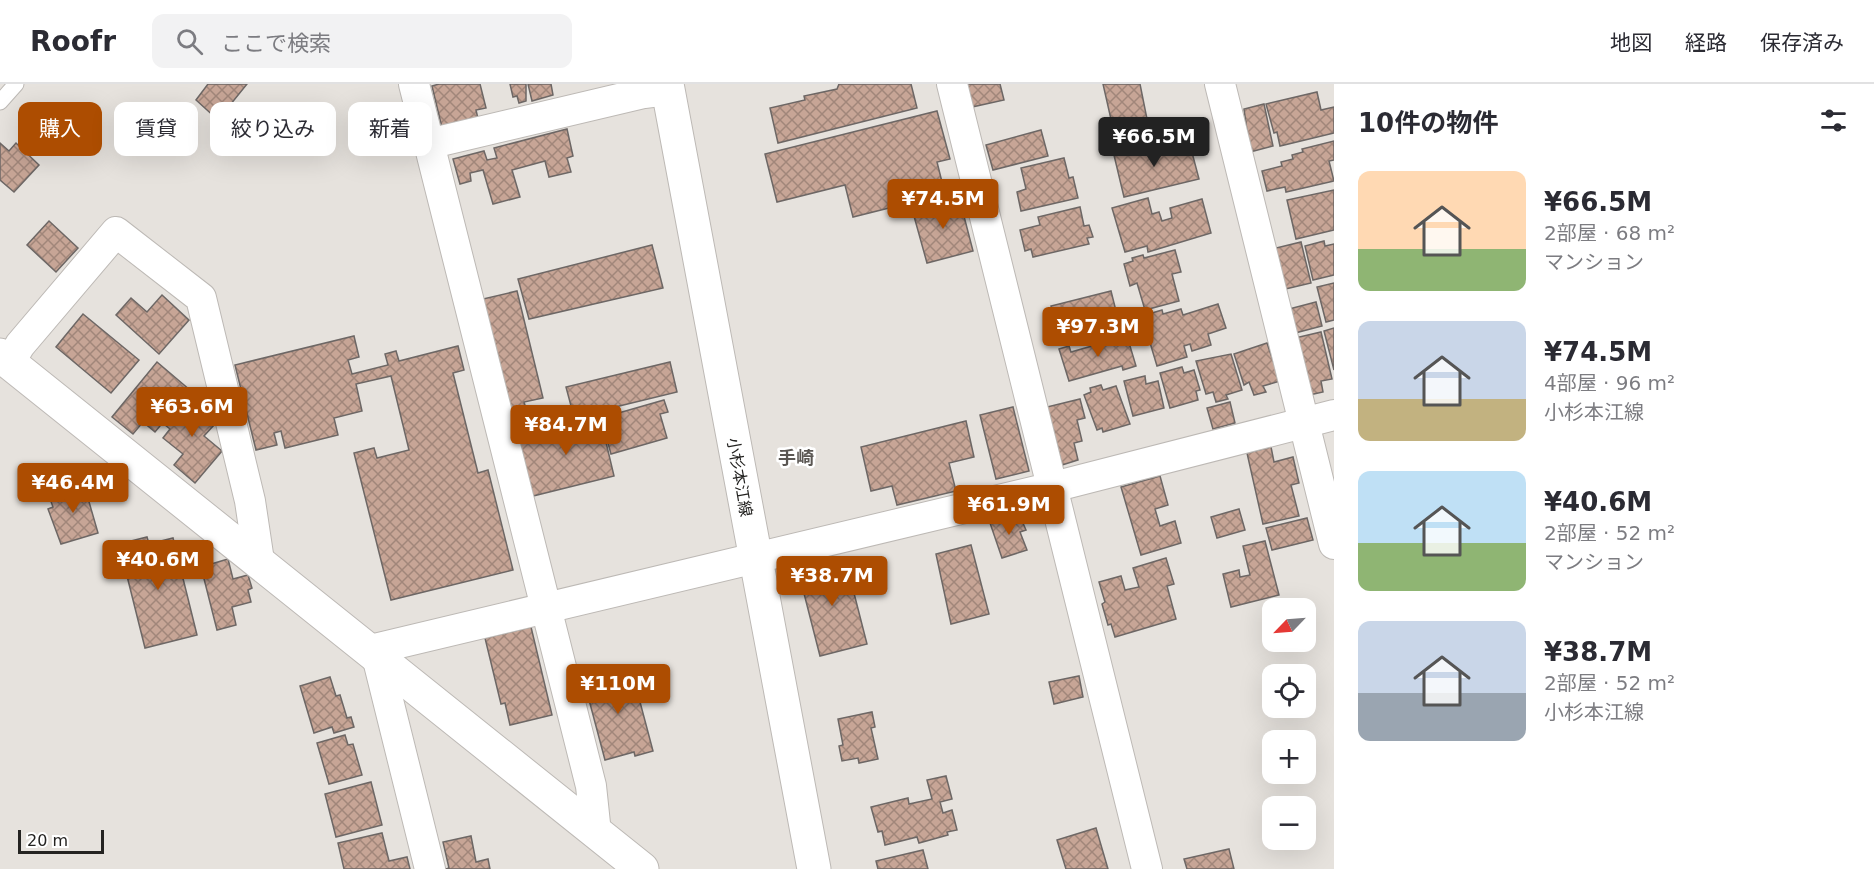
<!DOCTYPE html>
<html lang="ja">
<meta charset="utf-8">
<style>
:root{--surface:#fff;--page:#f2f2f3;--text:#2b2b33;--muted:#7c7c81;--line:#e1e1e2;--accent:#ad4d01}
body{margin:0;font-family:"DejaVu Sans","Noto Sans JP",sans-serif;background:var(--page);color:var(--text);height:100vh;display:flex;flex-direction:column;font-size:22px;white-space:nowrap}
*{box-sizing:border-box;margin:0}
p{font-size:20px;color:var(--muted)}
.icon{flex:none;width:33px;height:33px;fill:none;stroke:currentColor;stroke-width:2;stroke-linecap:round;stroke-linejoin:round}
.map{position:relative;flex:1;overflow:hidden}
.drawer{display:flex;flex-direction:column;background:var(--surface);width:540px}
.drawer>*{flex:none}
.hud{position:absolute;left:18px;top:18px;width:570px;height:54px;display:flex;gap:12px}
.needle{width:39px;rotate:245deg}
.fabs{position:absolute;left:1262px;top:514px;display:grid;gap:12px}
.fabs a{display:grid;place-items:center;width:54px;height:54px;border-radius:12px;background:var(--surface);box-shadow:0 6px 24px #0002;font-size:30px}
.scale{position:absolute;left:18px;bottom:15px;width:86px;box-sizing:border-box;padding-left:6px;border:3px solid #242321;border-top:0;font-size:16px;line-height:21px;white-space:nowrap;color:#242321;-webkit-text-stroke:4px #fff;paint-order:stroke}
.price{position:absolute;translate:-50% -51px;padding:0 14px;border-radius:6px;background:var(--accent);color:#fff;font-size:20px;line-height:39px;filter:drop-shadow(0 2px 3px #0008)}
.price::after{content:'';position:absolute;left:50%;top:36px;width:18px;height:14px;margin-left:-9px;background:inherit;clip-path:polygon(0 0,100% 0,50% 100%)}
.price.on{background:#222;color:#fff}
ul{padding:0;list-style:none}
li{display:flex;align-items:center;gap:18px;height:150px;padding:0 24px}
li span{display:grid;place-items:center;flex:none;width:168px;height:120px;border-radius:12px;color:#555}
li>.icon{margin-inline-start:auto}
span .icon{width:72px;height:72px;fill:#fffc;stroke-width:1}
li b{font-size:26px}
h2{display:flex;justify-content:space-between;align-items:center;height:72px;padding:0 24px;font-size:26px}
.chip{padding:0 21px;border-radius:12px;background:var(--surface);box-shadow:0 6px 24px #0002;font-size:21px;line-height:54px}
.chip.on{background:var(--accent);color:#fff}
header{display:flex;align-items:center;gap:36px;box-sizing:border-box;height:84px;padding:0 30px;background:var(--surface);border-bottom:2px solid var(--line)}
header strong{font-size:28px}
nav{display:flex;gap:33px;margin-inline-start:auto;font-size:21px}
.search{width:420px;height:54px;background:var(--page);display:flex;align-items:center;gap:15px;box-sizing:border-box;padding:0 21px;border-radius:12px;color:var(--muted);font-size:22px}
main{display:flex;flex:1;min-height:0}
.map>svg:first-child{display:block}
</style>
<header>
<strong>Roofr</strong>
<div class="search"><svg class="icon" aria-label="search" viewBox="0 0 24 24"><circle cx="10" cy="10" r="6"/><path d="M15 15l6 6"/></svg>ここで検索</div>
<nav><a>地図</a><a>経路</a><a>保存済み</a></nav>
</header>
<main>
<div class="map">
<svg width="1334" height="785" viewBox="0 0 1334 785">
<defs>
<pattern id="building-cross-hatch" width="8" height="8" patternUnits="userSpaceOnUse" patternTransform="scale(1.5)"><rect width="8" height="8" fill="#c7a596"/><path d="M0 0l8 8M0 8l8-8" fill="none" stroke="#a1867a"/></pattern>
</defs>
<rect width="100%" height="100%" fill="#e6e2dd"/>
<g fill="url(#building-cross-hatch)" stroke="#6d6765" stroke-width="1.5">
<polygon points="208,0 247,0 218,36 196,16"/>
<polygon points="439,0 480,0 486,24 476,26 479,39 443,48 432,2"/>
<polygon points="510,0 526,0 526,17 519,19 517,12 513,13"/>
<polygon points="528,0 551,0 553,11 532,17"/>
<polygon points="839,0 911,0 917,24 778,59 770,24 805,16 804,12 837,5"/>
<polygon points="967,0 1000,0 1004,16 972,23"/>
<polygon points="1103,0 1140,0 1149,45 1115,53"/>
<polygon points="1317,8 1321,26 1334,23 1334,49 1280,62 1277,48 1274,49 1266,20"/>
<polygon points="1264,20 1273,62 1250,68 1244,25"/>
<polygon points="937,27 950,75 937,78 945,110 853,133 845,101 777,118 765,70"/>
<polygon points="567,45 573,72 567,74 571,88 549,93 545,77 512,86 520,113 493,120 483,86 470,89 471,97 460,100 453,75 484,67 487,76 497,74 494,64"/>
<polygon points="1041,46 1048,72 993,86 986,61"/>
<polygon points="1334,57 1334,76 1329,77 1334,97 1286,108 1285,103 1267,107 1262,87 1282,82 1281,78 1293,75 1292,71 1303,68 1302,65"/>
<polygon points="1150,58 1151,65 1162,63 1163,67 1190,61 1199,95 1124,113 1113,67"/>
<polygon points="0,59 9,67 16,59 39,81 14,108 0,96"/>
<polygon points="1064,74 1069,94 1073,93 1078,114 1021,127 1017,108 1026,105 1021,84"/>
<polygon points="1334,106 1334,146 1296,155 1287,116"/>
<polygon points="959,113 973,167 927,179 912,125"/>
<polygon points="1148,114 1152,130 1159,128 1162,137 1172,134 1170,124 1202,115 1211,149 1148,168 1147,162 1125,168 1112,124"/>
<polygon points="1080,123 1084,142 1089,141 1093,153 1087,154 1089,160 1033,173 1031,165 1025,167 1020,146 1040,141 1038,133"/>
<polygon points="49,137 78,164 56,188 27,161"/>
<polygon points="1324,157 1325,162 1334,160 1334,191 1313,196 1305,162"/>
<polygon points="1301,158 1311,199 1281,206 1272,165"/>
<polygon points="652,161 663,204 529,235 518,195"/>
<polygon points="1175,166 1181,188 1172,190 1179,217 1145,226 1137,199 1130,202 1124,180 1133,177 1132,174 1143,171 1144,174"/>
<polygon points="1334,199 1334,236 1326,238 1317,203"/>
<polygon points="517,207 543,314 524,318 528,331 512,334 483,215"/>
<polygon points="1111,207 1120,243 1051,260 1045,236 1054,234 1051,222"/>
<polygon points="162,211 189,236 159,270 116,231 131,214 147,228"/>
<polygon points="1316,218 1322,242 1295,249 1289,225"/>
<polygon points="1218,220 1226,244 1208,250 1211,261 1192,267 1190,260 1184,262 1187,273 1157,282 1142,232 1162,226 1163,230 1181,225 1183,231"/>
<polygon points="83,230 139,276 111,309 56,263"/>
<polygon points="1334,244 1334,286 1324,247"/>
<polygon points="1321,248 1332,295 1321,297 1323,308 1309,311 1295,254"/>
<polygon points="354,252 359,273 348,276 352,290 388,281 385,270 396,267 399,277 458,262 464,286 453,289 478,389 488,386 513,486 391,516 354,369 374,364 377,374 409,366 391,292 356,300 362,327 334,334 338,351 285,364 281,347 274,349 277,361 256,366 235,281"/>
<polygon points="1127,252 1136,282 1123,286 1122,282 1069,297 1059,265 1069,262 1071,268"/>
<polygon points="1267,259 1280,297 1263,302 1266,308 1254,311 1249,298 1244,301 1234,270"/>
<polygon points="1231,270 1242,306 1226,311 1228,315 1216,318 1213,308 1206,310 1196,277"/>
<polygon points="157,278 190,306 155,348 143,338 133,350 112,333"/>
<polygon points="670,278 677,308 574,333 566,303"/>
<polygon points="1182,283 1184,289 1194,286 1200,306 1196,307 1198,316 1170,324 1160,289"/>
<polygon points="1145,292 1146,300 1158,297 1164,324 1133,332 1124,297"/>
<polygon points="1101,301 1103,306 1116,302 1130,340 1103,348 1102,344 1097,346 1084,311 1091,308 1090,304"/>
<polygon points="192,308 209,321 201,331 214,341 204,352 222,367 195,399 174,381 183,370 163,354 170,345 165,341"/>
<polygon points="1080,315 1085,334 1077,336 1082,357 1074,359 1078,376 1062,381 1047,323"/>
<polygon points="664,316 668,328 660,330 667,354 611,370 601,334"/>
<polygon points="1230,318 1235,339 1213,345 1207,324"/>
<polygon points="1013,323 1029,387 996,395 980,331"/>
<polygon points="600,333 614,392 533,412 518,353"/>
<polygon points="966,337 974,373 949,379 956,407 897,421 892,402 871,407 861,363"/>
<polygon points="1271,363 1274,378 1293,373 1299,399 1291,401 1299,432 1263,440 1247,369"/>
<polygon points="1160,392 1168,421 1155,425 1160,442 1175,437 1181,459 1141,471 1121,403"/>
<polygon points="83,397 98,449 61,460 48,425 53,423 49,412 66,407 65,402"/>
<polygon points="1239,425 1245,446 1217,454 1211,433"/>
<polygon points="1014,430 1017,439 1022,437 1026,446 1020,448 1027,466 1002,474 990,439"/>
<polygon points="1307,434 1313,456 1272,466 1266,444"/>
<polygon points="147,453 149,460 173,454 197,551 145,564 119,460"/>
<polygon points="1265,457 1279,511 1231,523 1223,490 1239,486 1240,493 1250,491 1243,462"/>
<polygon points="971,461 989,530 951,540 936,470"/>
<polygon points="845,474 867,560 820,572 798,486"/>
<polygon points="1166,474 1174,500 1167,502 1176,535 1115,553 1111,540 1108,541 1102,520 1105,518 1099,498 1121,492 1125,506 1139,503 1133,484"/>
<polygon points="228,475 233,495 248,491 252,504 248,506 251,518 232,523 236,541 217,546 201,483"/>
<polygon points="531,543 552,631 510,641 505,619 501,620 485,554"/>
<polygon points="631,584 653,667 635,672 634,668 605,676 584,597"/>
<polygon points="1079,592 1083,613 1054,620 1049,598"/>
<polygon points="330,593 336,612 340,611 347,634 351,633 354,643 334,649 332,643 314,649 300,602"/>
<polygon points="872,628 875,643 871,644 878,675 859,679 858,674 842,677 839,662 843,661 838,635"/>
<polygon points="345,651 348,661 353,660 362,691 329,700 317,659"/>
<polygon points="946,692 952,715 940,718 943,729 952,726 957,746 947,748 948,751 919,759 917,753 885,761 882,747 878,748 871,723 908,714 909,720 932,715 927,696"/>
<polygon points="371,698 382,741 336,753 325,710"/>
<polygon points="1096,744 1108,785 1066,785 1057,756"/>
<polygon points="382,749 389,777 407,773 410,785 344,785 338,759"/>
<polygon points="471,752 476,778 488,775 490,785 446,785 449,784 443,758"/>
<polygon points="1229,765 1234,785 1187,785 1184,775"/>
<polygon points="923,766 928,785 878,785 876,777"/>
</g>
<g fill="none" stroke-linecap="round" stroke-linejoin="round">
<defs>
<polyline id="service" points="0,18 16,0"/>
<g id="minor">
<polyline points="414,0 591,702 596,749"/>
<polyline points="952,0 1147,785"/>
<polyline points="1220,0 1334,460"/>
<polyline points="428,60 644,9 668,6"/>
<polyline points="10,278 20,261 116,148 201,214 250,417 259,477"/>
<polyline points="370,566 1053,403 1334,331"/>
<polyline points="378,576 430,785"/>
</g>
<polyline id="tertiary" points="0,271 642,785"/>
<polyline id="secondary" points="667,0 814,785"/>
</defs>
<use href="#service" stroke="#bdb9b5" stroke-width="17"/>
<use href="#minor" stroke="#bdb9b5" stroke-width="32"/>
<use href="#tertiary" stroke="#bdb9b5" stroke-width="35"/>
<use href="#secondary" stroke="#bdb9b5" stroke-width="35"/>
<use href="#service" stroke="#fff" stroke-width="15"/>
<use href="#minor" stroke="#fff" stroke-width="30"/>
<use href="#tertiary" stroke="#fff" stroke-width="33"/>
<use href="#secondary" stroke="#fff" stroke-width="33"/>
</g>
<g text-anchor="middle" stroke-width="5" stroke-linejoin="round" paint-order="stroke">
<g font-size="16" fill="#242321" stroke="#fff">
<text transform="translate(740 393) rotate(80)" y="6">小杉本江線</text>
</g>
<g font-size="18" font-weight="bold" fill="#5b5753" stroke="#fff">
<text x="796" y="380">手崎</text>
</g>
</g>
</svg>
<div class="fabs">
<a><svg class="needle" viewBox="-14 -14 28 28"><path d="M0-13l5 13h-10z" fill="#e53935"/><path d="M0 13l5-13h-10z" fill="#7c7c81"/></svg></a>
<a><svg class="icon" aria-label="locate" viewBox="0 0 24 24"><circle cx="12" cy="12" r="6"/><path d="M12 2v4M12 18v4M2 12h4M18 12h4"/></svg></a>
<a>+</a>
<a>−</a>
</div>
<div class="scale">20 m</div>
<b class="price on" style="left:1154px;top:84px">¥66.5M</b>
<b class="price" style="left:943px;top:146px">¥74.5M</b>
<b class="price" style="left:1098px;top:274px">¥97.3M</b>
<b class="price" style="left:192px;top:354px">¥63.6M</b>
<b class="price" style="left:566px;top:372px">¥84.7M</b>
<b class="price" style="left:73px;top:430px">¥46.4M</b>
<b class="price" style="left:1009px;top:452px">¥61.9M</b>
<b class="price" style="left:158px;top:507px">¥40.6M</b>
<b class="price" style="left:832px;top:523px">¥38.7M</b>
<b class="price" style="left:618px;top:631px">¥110M</b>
<div class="hud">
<a class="chip on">購入</a>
<a class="chip">賃貸</a>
<a class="chip">絞り込み</a>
<a class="chip">新着</a>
</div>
</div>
<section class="drawer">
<h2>10件の物件<svg class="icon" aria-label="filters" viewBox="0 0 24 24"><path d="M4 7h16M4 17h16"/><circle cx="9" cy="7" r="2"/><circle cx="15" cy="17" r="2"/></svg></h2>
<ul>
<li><span style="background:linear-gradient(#ffd9b3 65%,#8fb573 0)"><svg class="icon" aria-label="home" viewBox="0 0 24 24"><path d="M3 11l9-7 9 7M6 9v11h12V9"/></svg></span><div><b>¥66.5M</b><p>2部屋 · 68 m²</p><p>マンション</p></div></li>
<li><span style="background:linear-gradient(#c9d6e8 65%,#c2b280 0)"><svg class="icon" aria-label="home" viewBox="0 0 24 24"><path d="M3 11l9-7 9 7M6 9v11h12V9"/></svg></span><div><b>¥74.5M</b><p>4部屋 · 96 m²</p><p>小杉本江線</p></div></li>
<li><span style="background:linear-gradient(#bfe0f5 60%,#8fb573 0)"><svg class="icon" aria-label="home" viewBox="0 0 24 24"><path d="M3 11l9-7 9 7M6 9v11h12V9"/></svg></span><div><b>¥40.6M</b><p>2部屋 · 52 m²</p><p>マンション</p></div></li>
<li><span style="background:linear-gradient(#c9d6e8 60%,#9aa5b1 0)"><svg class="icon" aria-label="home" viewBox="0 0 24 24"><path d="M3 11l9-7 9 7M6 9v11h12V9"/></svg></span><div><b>¥38.7M</b><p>2部屋 · 52 m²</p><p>小杉本江線</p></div></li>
</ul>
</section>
</main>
